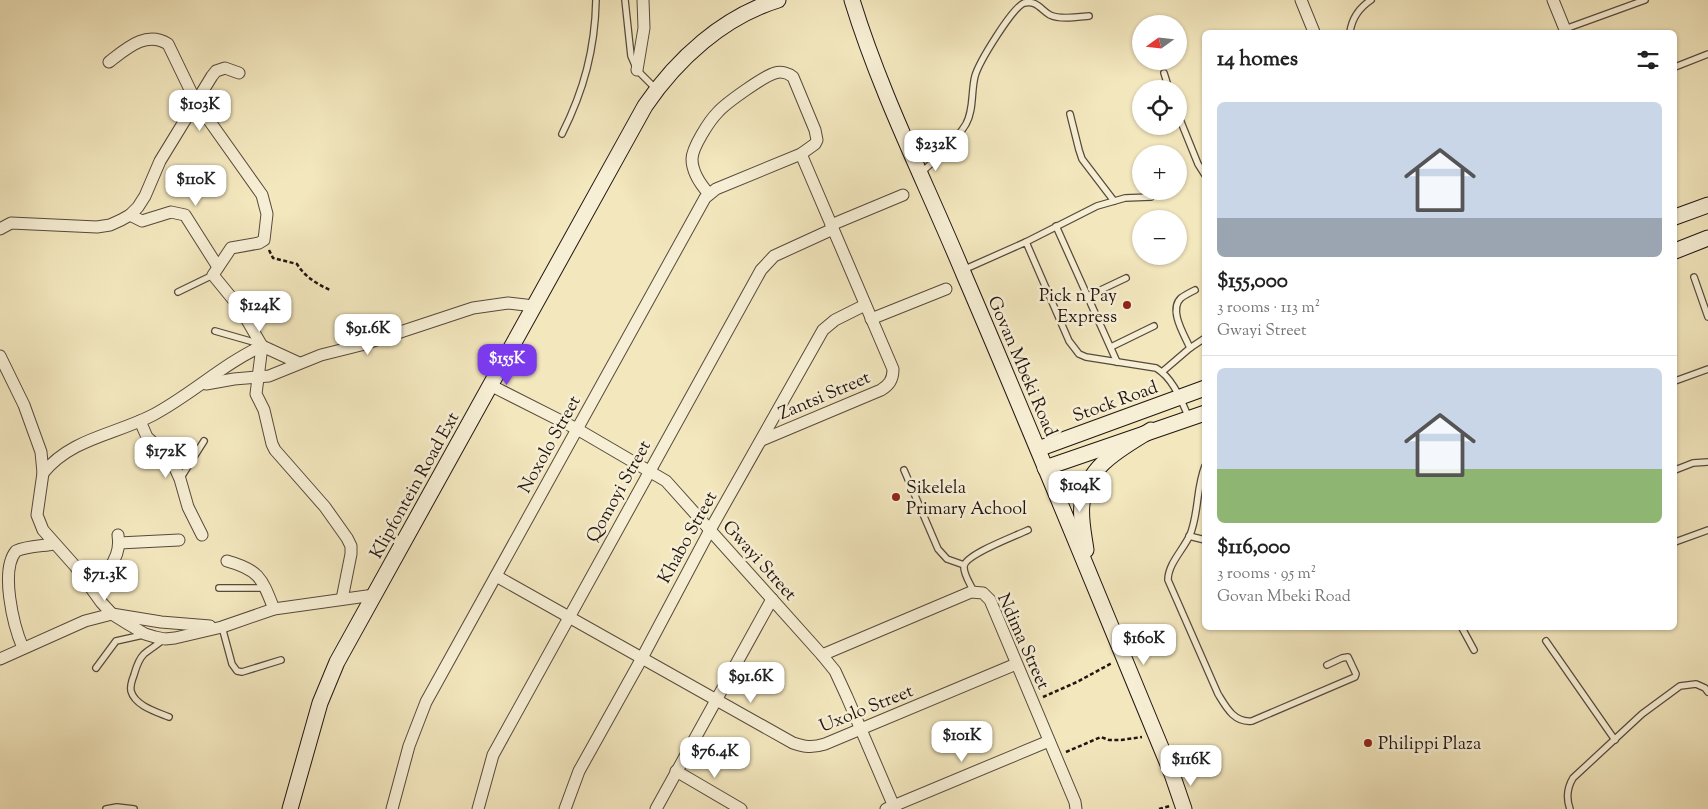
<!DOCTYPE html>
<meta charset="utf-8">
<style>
:root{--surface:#fff;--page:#f2f2f2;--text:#222;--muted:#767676;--line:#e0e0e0;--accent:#7c3aed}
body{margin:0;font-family:"Sorts Mill Goudy",serif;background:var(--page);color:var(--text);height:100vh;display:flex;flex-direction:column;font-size:19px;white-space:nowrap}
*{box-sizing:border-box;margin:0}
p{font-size:16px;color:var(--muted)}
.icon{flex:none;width:28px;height:28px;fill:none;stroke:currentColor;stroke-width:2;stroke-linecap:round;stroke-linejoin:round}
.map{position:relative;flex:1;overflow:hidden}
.details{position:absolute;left:1202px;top:30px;width:475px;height:600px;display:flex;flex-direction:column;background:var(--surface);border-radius:8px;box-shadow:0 1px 4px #0004}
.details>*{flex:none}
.needle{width:32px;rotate:255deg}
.fabs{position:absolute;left:1132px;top:15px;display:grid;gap:10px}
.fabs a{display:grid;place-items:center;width:55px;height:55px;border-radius:50%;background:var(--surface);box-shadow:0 1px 4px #0004;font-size:25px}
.price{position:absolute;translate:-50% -42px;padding:0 11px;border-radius:10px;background:#fff;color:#222;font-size:16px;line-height:32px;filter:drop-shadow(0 1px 2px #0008)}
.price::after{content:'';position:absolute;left:50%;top:30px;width:15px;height:11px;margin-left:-8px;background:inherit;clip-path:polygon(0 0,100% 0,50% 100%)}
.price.current{background:var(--accent);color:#fff}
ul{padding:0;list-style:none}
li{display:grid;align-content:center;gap:10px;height:265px;padding:0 15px}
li+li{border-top:1px solid var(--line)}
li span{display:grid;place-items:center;height:155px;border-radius:8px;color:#555}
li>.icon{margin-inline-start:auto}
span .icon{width:90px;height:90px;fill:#fffc;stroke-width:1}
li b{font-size:21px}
h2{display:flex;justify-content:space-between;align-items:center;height:60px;padding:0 15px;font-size:21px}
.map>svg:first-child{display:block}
</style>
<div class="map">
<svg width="1708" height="809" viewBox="0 0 1708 809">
<rect width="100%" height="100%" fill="#f3e7be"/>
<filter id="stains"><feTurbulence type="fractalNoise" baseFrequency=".004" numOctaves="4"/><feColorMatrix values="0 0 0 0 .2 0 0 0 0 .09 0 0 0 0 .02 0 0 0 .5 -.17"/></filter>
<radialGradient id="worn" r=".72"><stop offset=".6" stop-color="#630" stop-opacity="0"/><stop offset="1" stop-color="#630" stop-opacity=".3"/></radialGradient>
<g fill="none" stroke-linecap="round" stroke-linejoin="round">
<defs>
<g id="lane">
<polyline points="625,0 631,56 637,70 656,89"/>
<polyline points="1565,29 1645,0"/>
<path d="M1350 32C1352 18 1359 8 1371 0"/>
<polyline points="1675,67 1708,54"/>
<polyline points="1164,73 1169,89"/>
<polyline points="1070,114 1079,150 1082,159 1114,201"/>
<polyline points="1179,117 1198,164 1205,175"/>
<path d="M562 134C584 90 595 49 596 0"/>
<path d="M922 172C937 158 955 142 966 124 974 110 971 91 975 76 979 62 1012 8 1024 3 1037 0 1041 10 1050 15 1060 20 1078 17 1089 16"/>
<polyline points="1056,226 1117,362"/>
<polyline points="1026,242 1097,206 1125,198 1151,197"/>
<path d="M963 270 1026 242 1069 341 1079 354 1086 357 1156 368C1173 378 1181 400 1189 418"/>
<polyline points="1694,277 1708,317"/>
<polyline points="178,292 213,275"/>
<polyline points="1088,296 1126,278"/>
<polyline points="215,331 250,341 258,344"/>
<polyline points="1111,347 1154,326"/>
<path d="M1190 348C1185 336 1168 310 1181 298 1185 295 1191 292 1195 290"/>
<polyline points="1162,372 1190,348 1205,338"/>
<polyline points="1675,381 1708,369"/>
<path d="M1205 466C1196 488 1199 513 1190 535 1183 550 1168 564 1168 580L1218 694C1226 707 1234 723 1252 721L1355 677 1356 674 1348 657 1342 658 1327 665"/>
<polyline points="904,470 938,549 947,559 964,565"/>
<polyline points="1675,470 1693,463 1708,462"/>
<polyline points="180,479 204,441"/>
<polyline points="1189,536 1205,540"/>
<polyline points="1675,542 1708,530"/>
<polyline points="219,588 265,588"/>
<path d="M974 592C971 585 963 574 964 566 966 554 1016 536 1028 530"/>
<polyline points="222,627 232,664 237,671 242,672 281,660"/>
<polyline points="1462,628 1474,650"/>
<path d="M163 640C157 645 150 649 144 654 138 660 136 668 134 675 132 680 130 686 131 691 135 706 157 712 169 717"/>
<polyline points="1546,641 1615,740"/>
<polyline points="96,668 116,641 143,635"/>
<polyline points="106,809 117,807 134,809"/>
<path d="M1570 809C1566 798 1567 788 1573 778L1642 714 1680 686 1696 684 1705 688 1708 692"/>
</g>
<g id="street">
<polyline points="1301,0 1314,32"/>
<polyline points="1553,0 1566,32"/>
<polyline points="637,70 644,28 643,0"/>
<polyline points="130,215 142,221 171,212 185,215 218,267"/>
<polyline points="831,225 903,195"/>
<polyline points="0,229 11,223 97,227 110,225 121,220 130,215 138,207 145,196 160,161 212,76 216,71 225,68 239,73"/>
<polyline points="871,319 946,289"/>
<polyline points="0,356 24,405 41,452 43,473 37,515 43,530 75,566 101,602 112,614 128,624 145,634 155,637 165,639 175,638 222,627 274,609 374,595"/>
<polyline points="299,363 262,346 256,394 264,410 272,444 275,450 325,507 347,538 351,546 351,554 342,599"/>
<polyline points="206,384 234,379 269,376 321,355 361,345 473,308 508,303 534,306"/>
<polyline points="490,385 577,429 666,481 822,655 835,671 847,697 895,809"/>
<polyline points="140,421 147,437 171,459 180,479 188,507 202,535"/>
<path d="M762 440 881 390C889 385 893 380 893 369L801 154"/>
<path d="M43 473C72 438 114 435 153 415 191 395 223 364 262 346L240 308 213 275 231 248 259 243 264 240 267 214 262 195 196 102 168 44C146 30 126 49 109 62"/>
<polyline points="119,543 179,540"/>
<path d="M227 561C260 570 262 579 274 609"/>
<path d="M496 576 793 743C805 747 812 748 825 744L1016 664"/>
<path d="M91 587C107 574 122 557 118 535"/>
<path d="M23 648C13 625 0 570 16 551 26 546 43 546 54 544"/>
<polyline points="822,655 971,592 983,593 990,600 1075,802 1076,809"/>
<polyline points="0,659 85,621 112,614 161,622 210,626"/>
<polyline points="676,771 741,809"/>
<path d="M392 809 409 746 426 702 705 198 716 189 801 154 815 144 817 140 815 130 793 77C788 73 781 71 775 73 764 76 726 103 718 112 709 121 692 148 692 159 692 172 701 185 709 194"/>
<polyline points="478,809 493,755 761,270 774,256 833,229"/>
<polyline points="565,809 579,771 642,658 710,530 823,330 835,320 865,305"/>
<polyline points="656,809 772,599"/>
<polyline points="886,809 1049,741"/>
</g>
<g id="secondary">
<path d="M852 0C881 95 927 185 965 277 1036 442 1103 608 1172 774L1184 809"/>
<polyline points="1675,217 1708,205"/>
<polyline points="1675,251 1708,238"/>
<polyline points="1038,449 1205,388"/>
<polyline points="1045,468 1205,413"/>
<path d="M1086 550C1084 535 1080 519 1082 504 1086 466 1122 448 1151 430"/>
<path d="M290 809 320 703 337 662 645 106C677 59 723 17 778 0"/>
</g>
</defs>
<use href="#lane" stroke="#564a3c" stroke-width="8"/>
<use href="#street" stroke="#564a3c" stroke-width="13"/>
<use href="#secondary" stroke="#211511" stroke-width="17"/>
<g stroke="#211511" stroke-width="2.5" stroke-dasharray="4 2.5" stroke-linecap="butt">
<path d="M269 250 273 258 297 264C305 277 317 284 330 290"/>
<polyline points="1043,697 1077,682 1112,663"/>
<polyline points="1066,752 1101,737 1109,740 1121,740 1142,737"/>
<polyline points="1159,809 1170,806"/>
</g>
<use href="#lane" stroke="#f7efd5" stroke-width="5.5"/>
<use href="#street" stroke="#f7efd5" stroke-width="11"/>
<use href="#secondary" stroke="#f7efd5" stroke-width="15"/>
</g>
<g fill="#8f2418" stroke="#f7efd5" stroke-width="2">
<circle cx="1127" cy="305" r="5"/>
<circle cx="896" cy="497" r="5"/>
<circle cx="1368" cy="743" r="5"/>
</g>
<g text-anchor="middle" stroke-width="5" stroke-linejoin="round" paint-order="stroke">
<g font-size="18" fill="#211511" stroke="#f7efd5" text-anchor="start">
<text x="1117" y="301" text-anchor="end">Pick n Pay<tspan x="1117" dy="21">Express</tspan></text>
<text x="906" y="493">Sikelela<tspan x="906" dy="21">Primary Achool</tspan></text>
<text x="1378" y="749">Philippi Plaza</text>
</g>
<g font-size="18" fill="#211511" stroke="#f7efd5">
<text transform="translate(1023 366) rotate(67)" y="6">Govan Mbeki Road</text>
<text transform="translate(824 395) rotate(-23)" y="6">Zantsi Street</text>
<text transform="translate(1115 401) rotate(-20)" y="6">Stock Road</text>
<text transform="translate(549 444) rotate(-61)" y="6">Noxolo Street</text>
<text transform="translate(414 485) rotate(-61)" y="6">Klipfontein Road Ext</text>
<text transform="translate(618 491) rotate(-61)" y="6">Qomoyi Street</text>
<text transform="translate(687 537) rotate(-61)" y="6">Khabo Street</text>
<text transform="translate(760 560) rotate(48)" y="6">Gwayi Street</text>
<text transform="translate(1024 641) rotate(66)" y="6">Ndima Street</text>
<text transform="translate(866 708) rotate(-22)" y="6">Uxolo Street</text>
</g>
</g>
<rect width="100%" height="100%" filter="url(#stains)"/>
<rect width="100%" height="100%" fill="url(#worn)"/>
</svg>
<div class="fabs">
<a><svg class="needle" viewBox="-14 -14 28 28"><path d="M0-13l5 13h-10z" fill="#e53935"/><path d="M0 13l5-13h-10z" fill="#767676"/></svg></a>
<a><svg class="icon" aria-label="locate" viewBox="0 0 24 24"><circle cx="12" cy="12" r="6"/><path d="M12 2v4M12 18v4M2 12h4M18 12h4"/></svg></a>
<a>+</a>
<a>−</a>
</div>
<b class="price" style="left:200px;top:132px">$103K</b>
<b class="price" style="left:936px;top:172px">$232K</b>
<b class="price" style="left:196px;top:207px">$110K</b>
<b class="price" style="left:260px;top:333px">$124K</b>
<b class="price" style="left:368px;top:356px">$91.6K</b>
<b class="price current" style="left:507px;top:386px">$155K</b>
<b class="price" style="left:166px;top:479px">$172K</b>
<b class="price" style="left:1080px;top:513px">$104K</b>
<b class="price" style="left:105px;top:602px">$71.3K</b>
<b class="price" style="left:1144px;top:666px">$160K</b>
<b class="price" style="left:751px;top:704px">$91.6K</b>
<b class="price" style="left:962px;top:763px">$101K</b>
<b class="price" style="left:715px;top:779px">$76.4K</b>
<b class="price" style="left:1191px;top:787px">$116K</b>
<section class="details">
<h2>14 homes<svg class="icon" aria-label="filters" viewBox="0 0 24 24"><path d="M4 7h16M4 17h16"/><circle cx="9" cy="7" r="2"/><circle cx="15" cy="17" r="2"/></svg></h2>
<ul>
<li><span style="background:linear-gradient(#c9d6e8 75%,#9aa5b1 0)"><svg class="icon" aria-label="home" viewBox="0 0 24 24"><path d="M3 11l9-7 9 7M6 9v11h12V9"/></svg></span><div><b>$155,000</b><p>3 rooms · 113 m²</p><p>Gwayi Street</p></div></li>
<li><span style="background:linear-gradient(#c9d6e8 65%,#8fb573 0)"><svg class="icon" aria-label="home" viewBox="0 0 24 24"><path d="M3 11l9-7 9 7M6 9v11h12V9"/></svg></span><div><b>$116,000</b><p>3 rooms · 95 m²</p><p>Govan Mbeki Road</p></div></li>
</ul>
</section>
</div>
